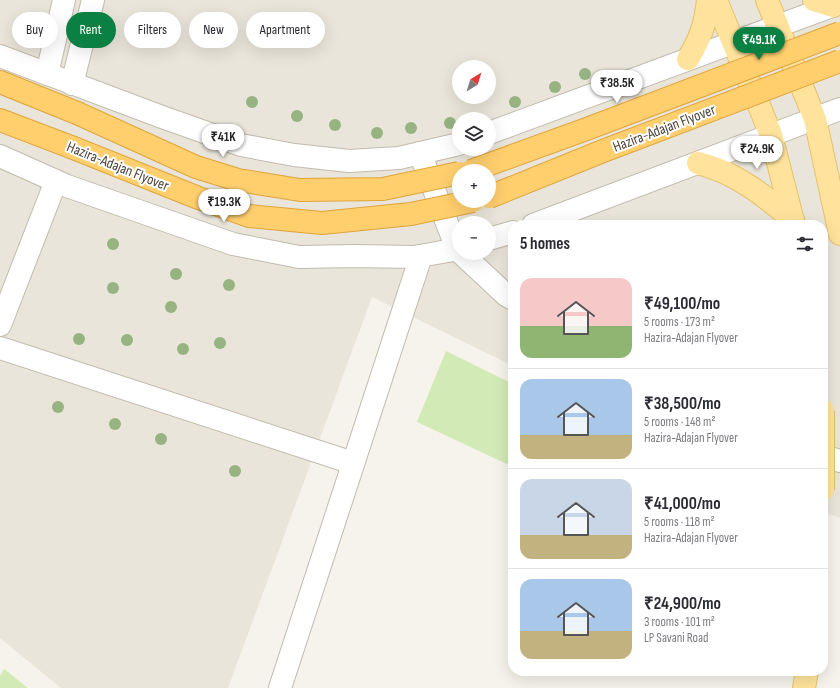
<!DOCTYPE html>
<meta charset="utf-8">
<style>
:root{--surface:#fff;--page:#f2f2f3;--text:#2b2b33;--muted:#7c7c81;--line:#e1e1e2;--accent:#0b8043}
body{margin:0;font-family:"Sofia Sans Condensed",sans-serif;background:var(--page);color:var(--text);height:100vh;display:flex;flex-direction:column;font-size:15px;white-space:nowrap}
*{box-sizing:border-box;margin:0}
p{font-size:13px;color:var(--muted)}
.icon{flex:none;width:22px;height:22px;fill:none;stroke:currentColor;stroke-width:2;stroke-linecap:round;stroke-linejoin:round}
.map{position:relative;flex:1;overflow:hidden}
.side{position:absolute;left:508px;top:220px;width:320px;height:456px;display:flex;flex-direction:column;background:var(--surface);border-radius:16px;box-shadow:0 4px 16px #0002}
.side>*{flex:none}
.top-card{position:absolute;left:12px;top:12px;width:380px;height:36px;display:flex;gap:8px}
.needle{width:26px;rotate:38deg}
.controls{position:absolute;left:452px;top:60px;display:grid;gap:8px}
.controls a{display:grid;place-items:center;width:44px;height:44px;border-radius:50%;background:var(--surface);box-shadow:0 4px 16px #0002;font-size:20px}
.price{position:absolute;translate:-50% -34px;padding:0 9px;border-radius:14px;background:#fff;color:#222;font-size:13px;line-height:26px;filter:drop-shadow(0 1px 2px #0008)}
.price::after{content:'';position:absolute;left:50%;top:24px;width:12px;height:9px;margin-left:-6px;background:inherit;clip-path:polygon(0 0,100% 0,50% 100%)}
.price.selected{background:var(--accent);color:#fff}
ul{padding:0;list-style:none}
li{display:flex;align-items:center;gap:12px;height:100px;padding:0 12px}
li+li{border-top:1px solid var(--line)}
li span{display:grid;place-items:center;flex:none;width:112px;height:80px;border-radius:12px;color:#555}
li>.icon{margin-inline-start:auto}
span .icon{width:48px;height:48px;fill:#fffc;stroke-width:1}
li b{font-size:17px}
h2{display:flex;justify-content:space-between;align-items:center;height:48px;padding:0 12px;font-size:17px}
.pill{padding:0 14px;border-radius:18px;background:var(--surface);box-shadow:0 4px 16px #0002;font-size:14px;line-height:36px}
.pill.selected{background:var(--accent);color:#fff}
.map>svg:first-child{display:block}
</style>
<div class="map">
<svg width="840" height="688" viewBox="0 0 840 688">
<rect width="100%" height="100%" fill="#f6f3ec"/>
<path fill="#eae5da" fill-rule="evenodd" d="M0 0H840V518L823 512V225H513V366L372 297 228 688H61L0 638ZM459 67H489V97H459ZM459 119H489V149H459ZM459 171H489V201H459ZM459 223H489V253H459Z"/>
<g fill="#d2eab5">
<polygon points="446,351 513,384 513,467 417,422"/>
<polygon points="4,669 28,688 0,688 0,676"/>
</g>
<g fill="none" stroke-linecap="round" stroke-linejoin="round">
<defs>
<g id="minor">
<polyline points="0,56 162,117 241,145 294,155 349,161 399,158 459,144"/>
<polyline points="47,74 64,0"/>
<polyline points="72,84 93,0"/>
<polyline points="489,133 840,3"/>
<polyline points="420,153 457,249 459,251"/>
<polyline points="0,156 67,186 233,244 299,257 354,256 414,257 459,249"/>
<polyline points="533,225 840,109"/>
<polyline points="489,239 513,232"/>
<polyline points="461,253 506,295 513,299"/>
<polyline points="0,325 56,181"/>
<polyline points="0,348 353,463"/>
<polyline points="823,456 840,461"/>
<polyline points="280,688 421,256"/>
</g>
<g id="major">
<polyline points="716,0 771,135 794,225"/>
<polyline points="767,0 815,119 840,234"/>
<polyline points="814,0 833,6"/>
<path d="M688 59C701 37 705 26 708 0"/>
<path d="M698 163C735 172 765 196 793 220"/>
<polyline points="804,688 807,671"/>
</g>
<g id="highway">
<polyline points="0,82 77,113"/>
<polyline points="0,120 71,147"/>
</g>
</defs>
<use href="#minor" stroke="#c2bbae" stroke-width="24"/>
<use href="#major" stroke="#e6c16a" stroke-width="24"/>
<use href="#highway" stroke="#e0a43c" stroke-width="24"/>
<use href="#minor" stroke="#fff" stroke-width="22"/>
<use href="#major" stroke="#ffe39c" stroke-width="22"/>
<use href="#highway" stroke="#ffcf6e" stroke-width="22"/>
<defs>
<polyline id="major-bridge" points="823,411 823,490"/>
<g id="highway-bridge">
<polyline points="77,113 196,167 238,180 300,190 383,189 459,173"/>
<polyline points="71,147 196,197 249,216 322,223 411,214 473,201"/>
<polyline points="471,171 584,130 840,33"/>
<polyline points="489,197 603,151 840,61"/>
</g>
</defs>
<use href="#major-bridge" stroke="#e6c16a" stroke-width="24" stroke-linecap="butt"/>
<use href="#highway-bridge" stroke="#e0a43c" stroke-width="24" stroke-linecap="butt"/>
<use href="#major-bridge" stroke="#ffe39c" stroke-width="22"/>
<use href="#highway-bridge" stroke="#ffcf6e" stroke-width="22"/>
</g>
<g fill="#97b381">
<circle cx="585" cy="74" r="6"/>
<circle cx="555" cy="87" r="6"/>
<circle cx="252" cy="102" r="6"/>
<circle cx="515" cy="102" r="6"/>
<circle cx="297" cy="116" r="6"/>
<circle cx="450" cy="123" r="6"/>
<circle cx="335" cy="125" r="6"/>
<circle cx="411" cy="128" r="6"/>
<circle cx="377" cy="133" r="6"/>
<circle cx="113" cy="244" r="6"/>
<circle cx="176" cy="274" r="6"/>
<circle cx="229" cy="285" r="6"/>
<circle cx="113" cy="288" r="6"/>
<circle cx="171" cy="307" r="6"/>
<circle cx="79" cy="339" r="6"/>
<circle cx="127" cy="340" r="6"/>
<circle cx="220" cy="343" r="6"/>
<circle cx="183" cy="349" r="6"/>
<circle cx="58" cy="407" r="6"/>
<circle cx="115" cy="424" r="6"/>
<circle cx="161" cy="439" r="6"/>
<circle cx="235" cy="471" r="6"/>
</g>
<g text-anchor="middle" stroke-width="4" stroke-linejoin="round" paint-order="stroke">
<g font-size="15" fill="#4b4439" stroke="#fff">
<text transform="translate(664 128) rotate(-21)" y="5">Hazira-Adajan Flyover</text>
<text transform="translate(118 166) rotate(22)" y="5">Hazira-Adajan Flyover</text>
</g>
</g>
</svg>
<div class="controls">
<a><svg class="needle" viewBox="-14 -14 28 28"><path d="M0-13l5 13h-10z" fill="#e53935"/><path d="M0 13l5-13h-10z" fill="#7c7c81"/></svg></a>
<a><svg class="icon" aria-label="layers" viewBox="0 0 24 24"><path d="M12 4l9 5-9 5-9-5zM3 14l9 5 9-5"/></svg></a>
<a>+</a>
<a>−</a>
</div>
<b class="price selected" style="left:759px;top:61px">₹49.1K</b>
<b class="price" style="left:617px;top:104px">₹38.5K</b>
<b class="price" style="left:223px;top:158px">₹41K</b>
<b class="price" style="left:757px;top:170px">₹24.9K</b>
<b class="price" style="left:224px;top:223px">₹19.3K</b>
<div class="top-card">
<a class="pill">Buy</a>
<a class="pill selected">Rent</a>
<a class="pill">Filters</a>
<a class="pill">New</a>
<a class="pill">Apartment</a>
</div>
<section class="side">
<h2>5 homes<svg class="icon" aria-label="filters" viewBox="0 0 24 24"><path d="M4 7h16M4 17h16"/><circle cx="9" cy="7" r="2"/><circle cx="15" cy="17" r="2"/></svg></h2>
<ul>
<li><span style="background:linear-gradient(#f6c9c9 60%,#8fb573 0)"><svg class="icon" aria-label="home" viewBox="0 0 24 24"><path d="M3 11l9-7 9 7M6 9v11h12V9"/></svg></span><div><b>₹49,100/mo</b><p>5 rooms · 173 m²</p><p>Hazira-Adajan Flyover</p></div></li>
<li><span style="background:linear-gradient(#a9c7e8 70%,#c2b280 0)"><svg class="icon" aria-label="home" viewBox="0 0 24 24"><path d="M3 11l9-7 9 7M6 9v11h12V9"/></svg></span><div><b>₹38,500/mo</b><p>5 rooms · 148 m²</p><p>Hazira-Adajan Flyover</p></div></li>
<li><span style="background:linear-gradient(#c9d6e8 70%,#c2b280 0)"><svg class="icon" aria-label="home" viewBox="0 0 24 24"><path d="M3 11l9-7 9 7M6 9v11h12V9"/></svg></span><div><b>₹41,000/mo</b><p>5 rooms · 118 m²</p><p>Hazira-Adajan Flyover</p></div></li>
<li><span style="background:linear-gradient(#a9c7e8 65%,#c2b280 0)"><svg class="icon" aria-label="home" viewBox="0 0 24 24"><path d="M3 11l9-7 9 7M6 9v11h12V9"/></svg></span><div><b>₹24,900/mo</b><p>3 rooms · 101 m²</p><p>LP Savani Road</p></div></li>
</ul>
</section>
</div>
